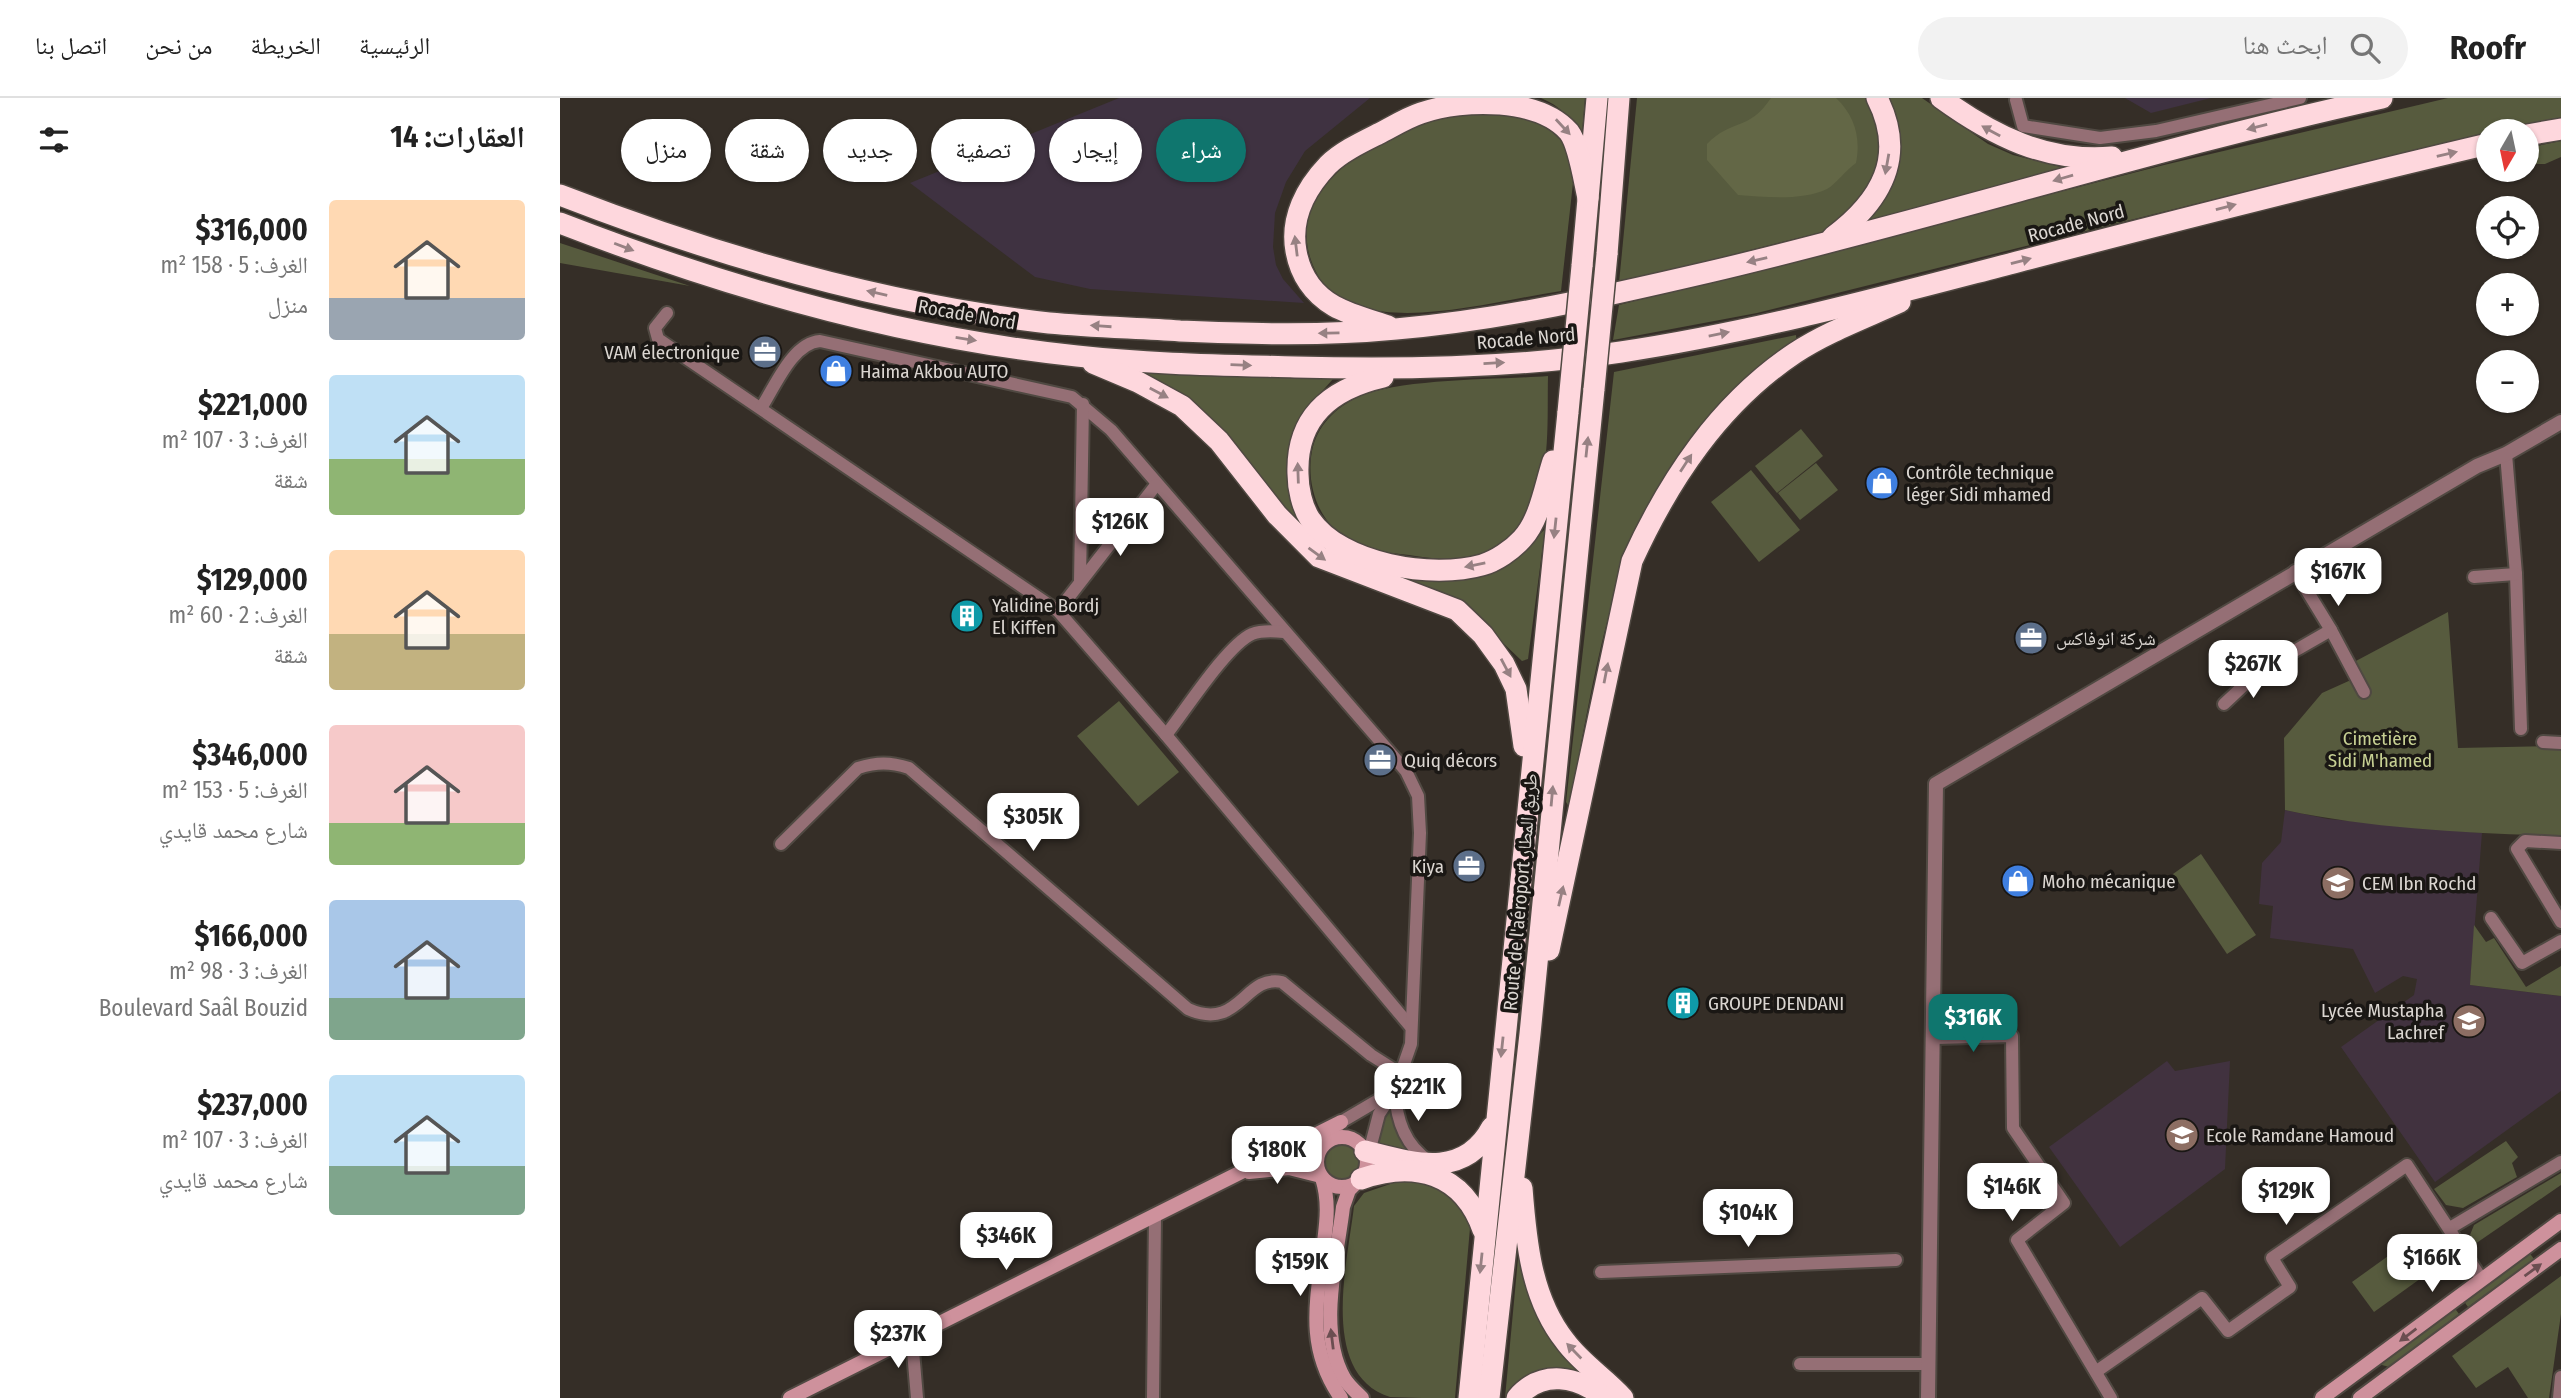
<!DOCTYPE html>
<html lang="ar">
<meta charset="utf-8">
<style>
:root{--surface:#fff;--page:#f2f2f2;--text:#222;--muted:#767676;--line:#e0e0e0;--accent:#0f766e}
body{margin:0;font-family:"Fira Sans Condensed","Noto Naskh Arabic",sans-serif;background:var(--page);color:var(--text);direction:rtl;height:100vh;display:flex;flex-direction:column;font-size:26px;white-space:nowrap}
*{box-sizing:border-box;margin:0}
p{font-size:23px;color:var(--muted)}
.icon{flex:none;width:38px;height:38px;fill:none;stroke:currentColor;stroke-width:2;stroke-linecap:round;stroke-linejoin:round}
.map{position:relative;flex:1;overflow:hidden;direction:ltr}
.sheet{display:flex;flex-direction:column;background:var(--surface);width:560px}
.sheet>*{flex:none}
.guide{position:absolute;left:21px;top:21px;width:665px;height:63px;direction:rtl;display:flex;gap:14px}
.needle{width:46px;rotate:189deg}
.controls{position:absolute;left:1916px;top:21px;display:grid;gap:14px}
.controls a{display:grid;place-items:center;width:63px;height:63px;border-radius:50%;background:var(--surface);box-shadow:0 2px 5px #0004;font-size:35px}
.price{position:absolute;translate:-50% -60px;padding:0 16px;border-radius:14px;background:#fff;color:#222;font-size:23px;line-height:46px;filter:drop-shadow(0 2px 4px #0008)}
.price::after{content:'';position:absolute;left:50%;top:42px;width:21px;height:16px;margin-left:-10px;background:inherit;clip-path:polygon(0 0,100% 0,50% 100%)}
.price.active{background:var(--accent);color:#fff}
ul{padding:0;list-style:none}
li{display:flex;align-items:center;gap:21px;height:175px;padding:0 35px}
li span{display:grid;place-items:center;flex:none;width:196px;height:140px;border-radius:7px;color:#555}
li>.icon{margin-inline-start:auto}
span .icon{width:84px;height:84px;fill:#fffc;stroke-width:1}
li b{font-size:30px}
h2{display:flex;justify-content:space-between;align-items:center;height:84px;padding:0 35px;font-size:30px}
.pill{padding:0 24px;border-radius:32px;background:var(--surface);box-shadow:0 2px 5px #0004;font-size:24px;line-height:63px}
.pill.active{background:var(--accent);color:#fff}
header{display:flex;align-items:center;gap:42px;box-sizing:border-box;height:98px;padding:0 35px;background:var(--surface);border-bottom:2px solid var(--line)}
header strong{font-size:33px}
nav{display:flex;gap:38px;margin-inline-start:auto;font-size:24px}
.search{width:490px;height:63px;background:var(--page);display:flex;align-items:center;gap:18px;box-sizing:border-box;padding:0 24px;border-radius:38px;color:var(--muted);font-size:26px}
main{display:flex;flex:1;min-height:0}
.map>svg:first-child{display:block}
</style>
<header>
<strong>Roofr</strong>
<div class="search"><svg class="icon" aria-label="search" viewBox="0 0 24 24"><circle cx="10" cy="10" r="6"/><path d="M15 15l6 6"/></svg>ابحث هنا</div>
<nav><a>الرئيسية</a><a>الخريطة</a><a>من نحن</a><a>اتصل بنا</a></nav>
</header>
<main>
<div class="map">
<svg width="2001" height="1300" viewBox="0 0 2001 1300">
<rect width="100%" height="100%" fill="#352e27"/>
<g fill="#3f3241">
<polygon points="559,0 810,0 745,53 726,84 715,115 713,149 716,167 723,181 744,205 530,191 475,179 350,85"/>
<polygon points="1565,0 1651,0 1591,15"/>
</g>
<g fill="#41323f">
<polygon points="1725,712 1768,721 1922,735 1910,887 2001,898 2001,993 1875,1084 1781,949 1854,897 1857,881 1843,878 1815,895 1793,851 1710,840 1713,808 1699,806 1702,765 1721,744"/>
<polygon points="1607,963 1615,973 1670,963 1665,1071 1560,1149 1489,1049"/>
</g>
<g fill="#575b3e">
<path d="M981 0H1025L1022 36C1010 19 1000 8 981 0Z"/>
<polygon points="1077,0 1305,0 1317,22 1322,43 1320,77 1308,98 1270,132 1059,185"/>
<path d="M1327 0H1362L1428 46 1453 57 1509 71 1299 129C1347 85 1333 58 1327 0Z"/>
<polygon points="1888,0 2001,0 2001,20 1928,33 1928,36 1739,80 1197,215 1053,242 1059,207 1604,67"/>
<path d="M919 12H960L1005 41 1013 85 1001 193C941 202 858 226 800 209 774 201 758 185 750 159 732 101 790 57 836 35 861 22 892 18 919 12Z"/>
<polygon points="2001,43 2001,59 1985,66 1967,66 1967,50"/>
<polygon points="0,145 130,188 0,165"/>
<path d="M1236 237 1237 247C1204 273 1166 297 1139 330 1051 435 1035 580 1009 709L1006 704 1054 274Z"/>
<polygon points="574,272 773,281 757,299 731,374 777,454 923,476 953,463 985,431 968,561 962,563 922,525 773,459"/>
<path d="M988 278C987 319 991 372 972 410 961 430 945 448 923 456 898 464 873 461 849 457 831 455 813 454 797 446 761 431 745 390 752 353 757 328 775 310 798 299 841 280 938 282 988 278Z"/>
<polygon points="1241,331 1263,358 1217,395 1195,368"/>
<polygon points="1256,365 1278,392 1240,422 1218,395"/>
<polygon points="1191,372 1240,432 1199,464 1151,404"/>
<path d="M1888 514 1898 650 2001 648V738C1909 735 1815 731 1725 712L1724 640 1762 595 1802 577 1794 564Z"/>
<polygon points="559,603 619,674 578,708 517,638"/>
<polygon points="1641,756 1696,837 1667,856 1613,776"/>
<polygon points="1914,827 1926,844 1934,840 1966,889 2001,868 2001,898 1910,887"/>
<polygon points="831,1010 837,1034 852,1053 818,1048 824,1023"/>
<polygon points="1946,1043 1958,1059 1952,1065 1957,1079 1903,1110 1886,1107 1874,1091"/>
<circle cx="783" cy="1064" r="19"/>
<polygon points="2001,1075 2001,1087 1915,1146 1910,1137 1914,1127"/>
<path d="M839 1083C875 1082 900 1095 910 1130L895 1300C876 1300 848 1300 830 1299 758 1276 788 1163 794 1108L804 1095Z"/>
<polygon points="960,1139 1025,1279 945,1300"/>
<polygon points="1849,1143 1871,1173 1814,1214 1792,1184"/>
<polygon points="1968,1153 1974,1161 1908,1209 1903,1202"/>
<polygon points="2001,1178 2001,1216 1989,1300 1968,1300 1948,1269 1916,1290 1892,1258"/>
<polygon points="1893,1208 1899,1216 1829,1269 1822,1267 1821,1264"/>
</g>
<path fill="#636746" d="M1211 0H1276C1295 18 1301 40 1296 65 1287 71 1275 87 1267 91 1242 103 1205 99 1178 97L1147 62V46C1172 20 1188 34 1211 0Z"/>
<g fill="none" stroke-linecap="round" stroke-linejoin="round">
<defs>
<g id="minor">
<polyline points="1456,2 1463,28 1540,40 1596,33 1740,0"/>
<polyline points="107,215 95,230 98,241 498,513 606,637 850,928"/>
<path d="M201 310C215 289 232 245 260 243L512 299 551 332 846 673 858 698 860 735 851 946 835 992 819 1016 808 1058"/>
<polyline points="1946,356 1956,476 1961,631"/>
<polyline points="1735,473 1771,532 1804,594"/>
<polyline points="1914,479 1956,476"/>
<polyline points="520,483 523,306"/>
<polyline points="498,513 596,387"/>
<polyline points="1664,606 1698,574 1771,532"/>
<path d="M606 637C625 613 667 547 692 536 702 532 714 533 724 534"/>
<polyline points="1983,644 2001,645"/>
<polyline points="2001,745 1965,743 1957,751 2001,824"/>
<path d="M221 746 298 670C317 664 330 664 349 670L628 911C680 934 684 876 722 884L811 957 841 976"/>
<polyline points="1931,820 1962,865 2001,843"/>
<polyline points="1374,940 1452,938 1453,1030 1504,1105 1457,1142 1551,1300"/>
<path d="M835 992C836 1021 844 1047 870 1064"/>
<polyline points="761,1050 781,1024 832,994"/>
<polyline points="1890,1130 2001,1064"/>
<polyline points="1041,1174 1336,1162"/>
<polyline points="352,1241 357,1300"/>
<polyline points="1240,1266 1367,1266"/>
<polyline points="1537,1273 1642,1200 1668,1233 1730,1189 1712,1160 1847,1067 1921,1180"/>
<polyline points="593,1300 595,1119"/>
<polyline points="1999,1300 2001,1279"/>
</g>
<polyline id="tertiary" points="1368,1300 1376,686 1917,368 1946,356 2001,324"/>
<g id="secondary">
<circle cx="782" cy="1064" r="25"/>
<polyline points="689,1074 729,1070 761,1078"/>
<path d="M762 1080C769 1102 767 1121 764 1144 757 1203 745 1248 781 1300"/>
<path d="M796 1085 789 1092 783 1109C777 1160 757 1233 784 1280 788 1287 796 1294 802 1300"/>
<polyline points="230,1300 781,1024"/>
<polyline points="1762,1300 2001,1123"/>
<polyline points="1800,1300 2001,1151"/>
</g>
<g id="motorway">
<path d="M1381 0C1432 37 1486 65 1552 59"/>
<polyline points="1967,37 2001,31"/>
<path d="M0 97C157 158 321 206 489 225 532 229 576 230 620 233 692 236 764 238 836 231 942 222 1046 198 1149 174 1375 121 1595 50 1822 0"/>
<path d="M0 125C165 189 341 240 517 258 589 266 662 267 735 269 843 272 954 270 1061 254 1195 234 1326 198 1457 164 1614 123 1771 83 1928 46"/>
<path d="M1273 139C1321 103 1347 59 1317 0"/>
<polyline points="1047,156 1059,0"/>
<polyline points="1022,168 1037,0"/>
<path d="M828 228C810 222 790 217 774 208 753 196 740 176 736 153 730 120 746 90 768 67 781 54 802 44 818 36 832 29 846 20 861 15 905 0 979 0 1009 34 1019 47 1024 83 1028 100"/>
<polyline points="533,265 578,284 622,308 659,343 717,417 759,459 897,512 923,537 944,566 956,591 964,648"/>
<path d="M823 279C771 291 736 319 738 376 738 390 742 409 750 421 781 467 873 481 922 467 936 463 952 452 962 441 980 422 985 387 993 363"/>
<path d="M989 852 1072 463C1109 382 1159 306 1235 255 1267 234 1305 220 1340 204"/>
<path d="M805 1053C853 1065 904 1082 932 1029"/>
<path d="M801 1081C855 1062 903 1075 923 1132"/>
<path d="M962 1090C966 1143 971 1200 1005 1243 1021 1265 1045 1280 1063 1300"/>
<polyline points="909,1300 1008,314"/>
<polyline points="929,1300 970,936 1034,291"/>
<path d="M957 1300C982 1271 1017 1278 1045 1300"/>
</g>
</defs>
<use href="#minor" stroke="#504942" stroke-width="16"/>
<use href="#tertiary" stroke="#504942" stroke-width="18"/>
<use href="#secondary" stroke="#504942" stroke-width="18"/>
<use href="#motorway" stroke="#504942" stroke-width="24"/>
<use href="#minor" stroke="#956f75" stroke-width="12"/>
<use href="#tertiary" stroke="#956f75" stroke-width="14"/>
<use href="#secondary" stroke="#ce919c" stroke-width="14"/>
<use href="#motorway" stroke="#fed7dd" stroke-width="21"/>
<defs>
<g id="motorway-bridge">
<polyline points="1034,291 1047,156"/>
<polyline points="1008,314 1022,168"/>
</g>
</defs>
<use href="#motorway-bridge" stroke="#504942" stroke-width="24" stroke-linecap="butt"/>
<use href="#motorway-bridge" stroke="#fed7dd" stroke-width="21"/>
</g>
<defs><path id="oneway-solid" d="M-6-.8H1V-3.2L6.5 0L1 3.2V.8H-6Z" transform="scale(1.75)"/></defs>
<g fill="#978183">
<use href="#oneway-solid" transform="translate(1003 29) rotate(47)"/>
<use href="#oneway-solid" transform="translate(1697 29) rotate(166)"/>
<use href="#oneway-solid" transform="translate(1431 33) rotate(-151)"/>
<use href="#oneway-solid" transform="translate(1887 56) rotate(-13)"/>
<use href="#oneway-solid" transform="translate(1327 66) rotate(100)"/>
<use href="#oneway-solid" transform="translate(1503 80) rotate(164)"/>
<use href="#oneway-solid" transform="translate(1666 109) rotate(-15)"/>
<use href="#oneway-solid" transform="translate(736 148) rotate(-97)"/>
<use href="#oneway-solid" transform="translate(64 149) rotate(21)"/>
<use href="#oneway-solid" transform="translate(1197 162) rotate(167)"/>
<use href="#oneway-solid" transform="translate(1461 163) rotate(-15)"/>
<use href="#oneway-solid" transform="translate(317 195) rotate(-167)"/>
<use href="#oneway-solid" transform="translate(541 228) rotate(-176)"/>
<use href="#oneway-solid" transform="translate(769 235) rotate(179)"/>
<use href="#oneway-solid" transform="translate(1159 236) rotate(-11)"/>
<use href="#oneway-solid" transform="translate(406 241) rotate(9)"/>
<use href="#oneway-solid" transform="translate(934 265) rotate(-3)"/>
<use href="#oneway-solid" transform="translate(681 267) rotate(2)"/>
<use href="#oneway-solid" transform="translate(599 295) rotate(28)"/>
<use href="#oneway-solid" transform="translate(1027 349) rotate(-84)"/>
<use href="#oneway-solid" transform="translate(1126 365) rotate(-57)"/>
<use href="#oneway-solid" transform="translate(738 375) rotate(-92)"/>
<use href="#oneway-solid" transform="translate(995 430) rotate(96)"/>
<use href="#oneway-solid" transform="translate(757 456) rotate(36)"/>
<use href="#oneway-solid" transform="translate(915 467) rotate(169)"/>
<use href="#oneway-solid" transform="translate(946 570) rotate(62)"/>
<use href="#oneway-solid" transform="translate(1046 575) rotate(-79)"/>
<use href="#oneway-solid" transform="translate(992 698) rotate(-85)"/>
<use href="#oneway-solid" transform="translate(1001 798) rotate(-77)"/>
<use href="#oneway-solid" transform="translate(942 949) rotate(96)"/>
<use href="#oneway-solid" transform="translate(921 1165) rotate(96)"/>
<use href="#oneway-solid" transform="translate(1014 1253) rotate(-134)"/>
</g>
<g fill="#6b4e51">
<use href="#oneway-solid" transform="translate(1973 1172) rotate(-36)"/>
<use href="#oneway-solid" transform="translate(1848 1237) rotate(143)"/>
<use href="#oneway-solid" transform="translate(772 1241) rotate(-97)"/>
</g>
<defs>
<symbol id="office-disc" viewBox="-11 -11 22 22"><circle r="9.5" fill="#5c6f8a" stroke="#1a1714"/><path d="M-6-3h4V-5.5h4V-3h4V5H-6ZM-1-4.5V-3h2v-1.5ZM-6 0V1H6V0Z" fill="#fff"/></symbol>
<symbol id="shop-disc" viewBox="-11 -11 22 22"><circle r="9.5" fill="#3f7fe0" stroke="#1a1714"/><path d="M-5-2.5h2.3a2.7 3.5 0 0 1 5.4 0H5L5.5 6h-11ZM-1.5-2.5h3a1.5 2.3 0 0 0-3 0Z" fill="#fff"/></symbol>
<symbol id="building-disc" viewBox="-11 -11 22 22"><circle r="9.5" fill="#0f9aa8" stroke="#1a1714"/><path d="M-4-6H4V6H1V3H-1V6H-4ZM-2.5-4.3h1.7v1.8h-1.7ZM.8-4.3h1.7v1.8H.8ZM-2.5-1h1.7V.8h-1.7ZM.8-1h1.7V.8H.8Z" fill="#fff"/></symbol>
<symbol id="school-disc" viewBox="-11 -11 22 22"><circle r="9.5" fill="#8d6e63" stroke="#1a1714"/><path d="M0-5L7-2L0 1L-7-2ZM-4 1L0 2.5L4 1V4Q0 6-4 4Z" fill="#fff"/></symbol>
</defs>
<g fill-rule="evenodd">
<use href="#office-disc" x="186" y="235" width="38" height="38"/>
<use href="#shop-disc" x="257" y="254" width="38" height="38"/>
<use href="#shop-disc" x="1303" y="366" width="38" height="38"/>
<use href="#building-disc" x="388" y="499" width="38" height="38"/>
<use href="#office-disc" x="1452" y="521" width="38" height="38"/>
<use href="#office-disc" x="801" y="643" width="38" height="38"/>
<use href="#office-disc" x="890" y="749" width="38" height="38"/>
<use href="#shop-disc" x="1439" y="764" width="38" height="38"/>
<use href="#school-disc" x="1759" y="766" width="38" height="38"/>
<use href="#building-disc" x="1104" y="886" width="38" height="38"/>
<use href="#school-disc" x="1890" y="904" width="38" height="38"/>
<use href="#school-disc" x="1603" y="1018" width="38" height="38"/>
</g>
<g text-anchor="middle" stroke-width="7" stroke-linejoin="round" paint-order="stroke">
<g font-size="19" fill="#dbd6d1" stroke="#1a1714">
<text transform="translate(1516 125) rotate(-15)" y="7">Rocade Nord</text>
<text transform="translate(407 216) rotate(10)" y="7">Rocade Nord</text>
<text transform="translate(966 240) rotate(-5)" y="7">Rocade Nord</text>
<text transform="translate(960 794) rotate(-85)" y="7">Route de l'aéroport طريق المطار</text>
</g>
<g font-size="19" fill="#dbd6d1" stroke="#1a1714" text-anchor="start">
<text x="180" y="261" text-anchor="end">VAM électronique</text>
<text x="300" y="280">Haima Akbou AUTO</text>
<text x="1346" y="381">Contrôle technique<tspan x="1346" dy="22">léger Sidi mhamed</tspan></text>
<text x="432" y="514">Yalidine Bordj<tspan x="432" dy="22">El Kiffen</tspan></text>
<text x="1496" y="547">شركة انوفاكس</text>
<text x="844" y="669">Quiq décors</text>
<text x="884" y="775" text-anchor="end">Kiya</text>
<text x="1482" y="790">Moho mécanique</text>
<text x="1802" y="792">CEM Ibn Rochd</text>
<text x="1148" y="912">GROUPE DENDANI</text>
<text x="1884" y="919" text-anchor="end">Lycée Mustapha<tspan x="1884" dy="22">Lachref</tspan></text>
<text x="1646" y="1044">Ecole Ramdane Hamoud</text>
</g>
<g font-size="19" fill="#c7d093" stroke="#1a1714">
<text x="1820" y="647">Cimetière<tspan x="1820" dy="22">Sidi M'hamed</tspan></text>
</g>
</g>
</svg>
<div class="controls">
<a><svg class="needle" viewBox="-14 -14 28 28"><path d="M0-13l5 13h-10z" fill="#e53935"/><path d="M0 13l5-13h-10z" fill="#767676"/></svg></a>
<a><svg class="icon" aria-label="locate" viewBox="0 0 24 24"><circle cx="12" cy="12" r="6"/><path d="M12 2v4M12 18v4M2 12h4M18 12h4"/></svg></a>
<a>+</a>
<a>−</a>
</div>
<b class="price" style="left:560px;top:460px">$126K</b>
<b class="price" style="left:1778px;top:510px">$167K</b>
<b class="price" style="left:1693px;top:602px">$267K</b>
<b class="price" style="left:473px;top:755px">$305K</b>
<b class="price active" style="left:1413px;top:956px">$316K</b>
<b class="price" style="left:858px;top:1025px">$221K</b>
<b class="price" style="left:717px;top:1088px">$180K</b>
<b class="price" style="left:1452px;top:1125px">$146K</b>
<b class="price" style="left:1726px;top:1129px">$129K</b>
<b class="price" style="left:1188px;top:1151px">$104K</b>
<b class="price" style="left:446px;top:1174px">$346K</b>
<b class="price" style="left:1872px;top:1196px">$166K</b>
<b class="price" style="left:740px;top:1200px">$159K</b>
<b class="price" style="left:338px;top:1272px">$237K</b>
<div class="guide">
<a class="pill active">شراء</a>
<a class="pill">إيجار</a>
<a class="pill">تصفية</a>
<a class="pill">جديد</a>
<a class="pill">شقة</a>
<a class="pill">منزل</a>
</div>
</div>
<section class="sheet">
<h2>العقارات: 14<svg class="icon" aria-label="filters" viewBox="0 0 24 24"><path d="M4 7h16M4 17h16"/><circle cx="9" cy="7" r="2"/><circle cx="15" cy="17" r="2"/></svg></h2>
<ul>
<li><span style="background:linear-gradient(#ffd9b3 70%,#9aa5b1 0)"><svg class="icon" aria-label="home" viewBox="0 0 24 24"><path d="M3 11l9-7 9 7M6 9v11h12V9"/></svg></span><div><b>$316,000</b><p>الغرف: 5 · 158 m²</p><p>منزل</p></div></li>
<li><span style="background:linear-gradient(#bfe0f5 60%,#8fb573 0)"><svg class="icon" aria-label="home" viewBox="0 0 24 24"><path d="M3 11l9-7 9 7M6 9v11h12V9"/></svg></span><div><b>$221,000</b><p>الغرف: 3 · 107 m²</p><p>شقة</p></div></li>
<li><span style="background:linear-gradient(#ffd9b3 60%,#c2b280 0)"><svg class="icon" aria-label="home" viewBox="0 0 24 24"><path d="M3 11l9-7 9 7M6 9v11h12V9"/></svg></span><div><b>$129,000</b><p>الغرف: 2 · 60 m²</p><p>شقة</p></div></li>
<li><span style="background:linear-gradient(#f6c9c9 70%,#8fb573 0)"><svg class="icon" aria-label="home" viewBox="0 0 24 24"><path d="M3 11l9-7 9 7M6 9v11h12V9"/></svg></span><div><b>$346,000</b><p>الغرف: 5 · 153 m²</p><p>شارع محمد قايدي</p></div></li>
<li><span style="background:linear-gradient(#a9c7e8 70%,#7fa58c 0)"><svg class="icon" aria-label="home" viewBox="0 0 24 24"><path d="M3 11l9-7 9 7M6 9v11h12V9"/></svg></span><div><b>$166,000</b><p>الغرف: 3 · 98 m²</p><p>Boulevard Saâl Bouzid</p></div></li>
<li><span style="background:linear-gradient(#bfe0f5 65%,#7fa58c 0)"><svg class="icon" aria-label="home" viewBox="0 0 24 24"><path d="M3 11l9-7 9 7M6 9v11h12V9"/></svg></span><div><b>$237,000</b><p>الغرف: 3 · 107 m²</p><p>شارع محمد قايدي</p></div></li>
</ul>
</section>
</main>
